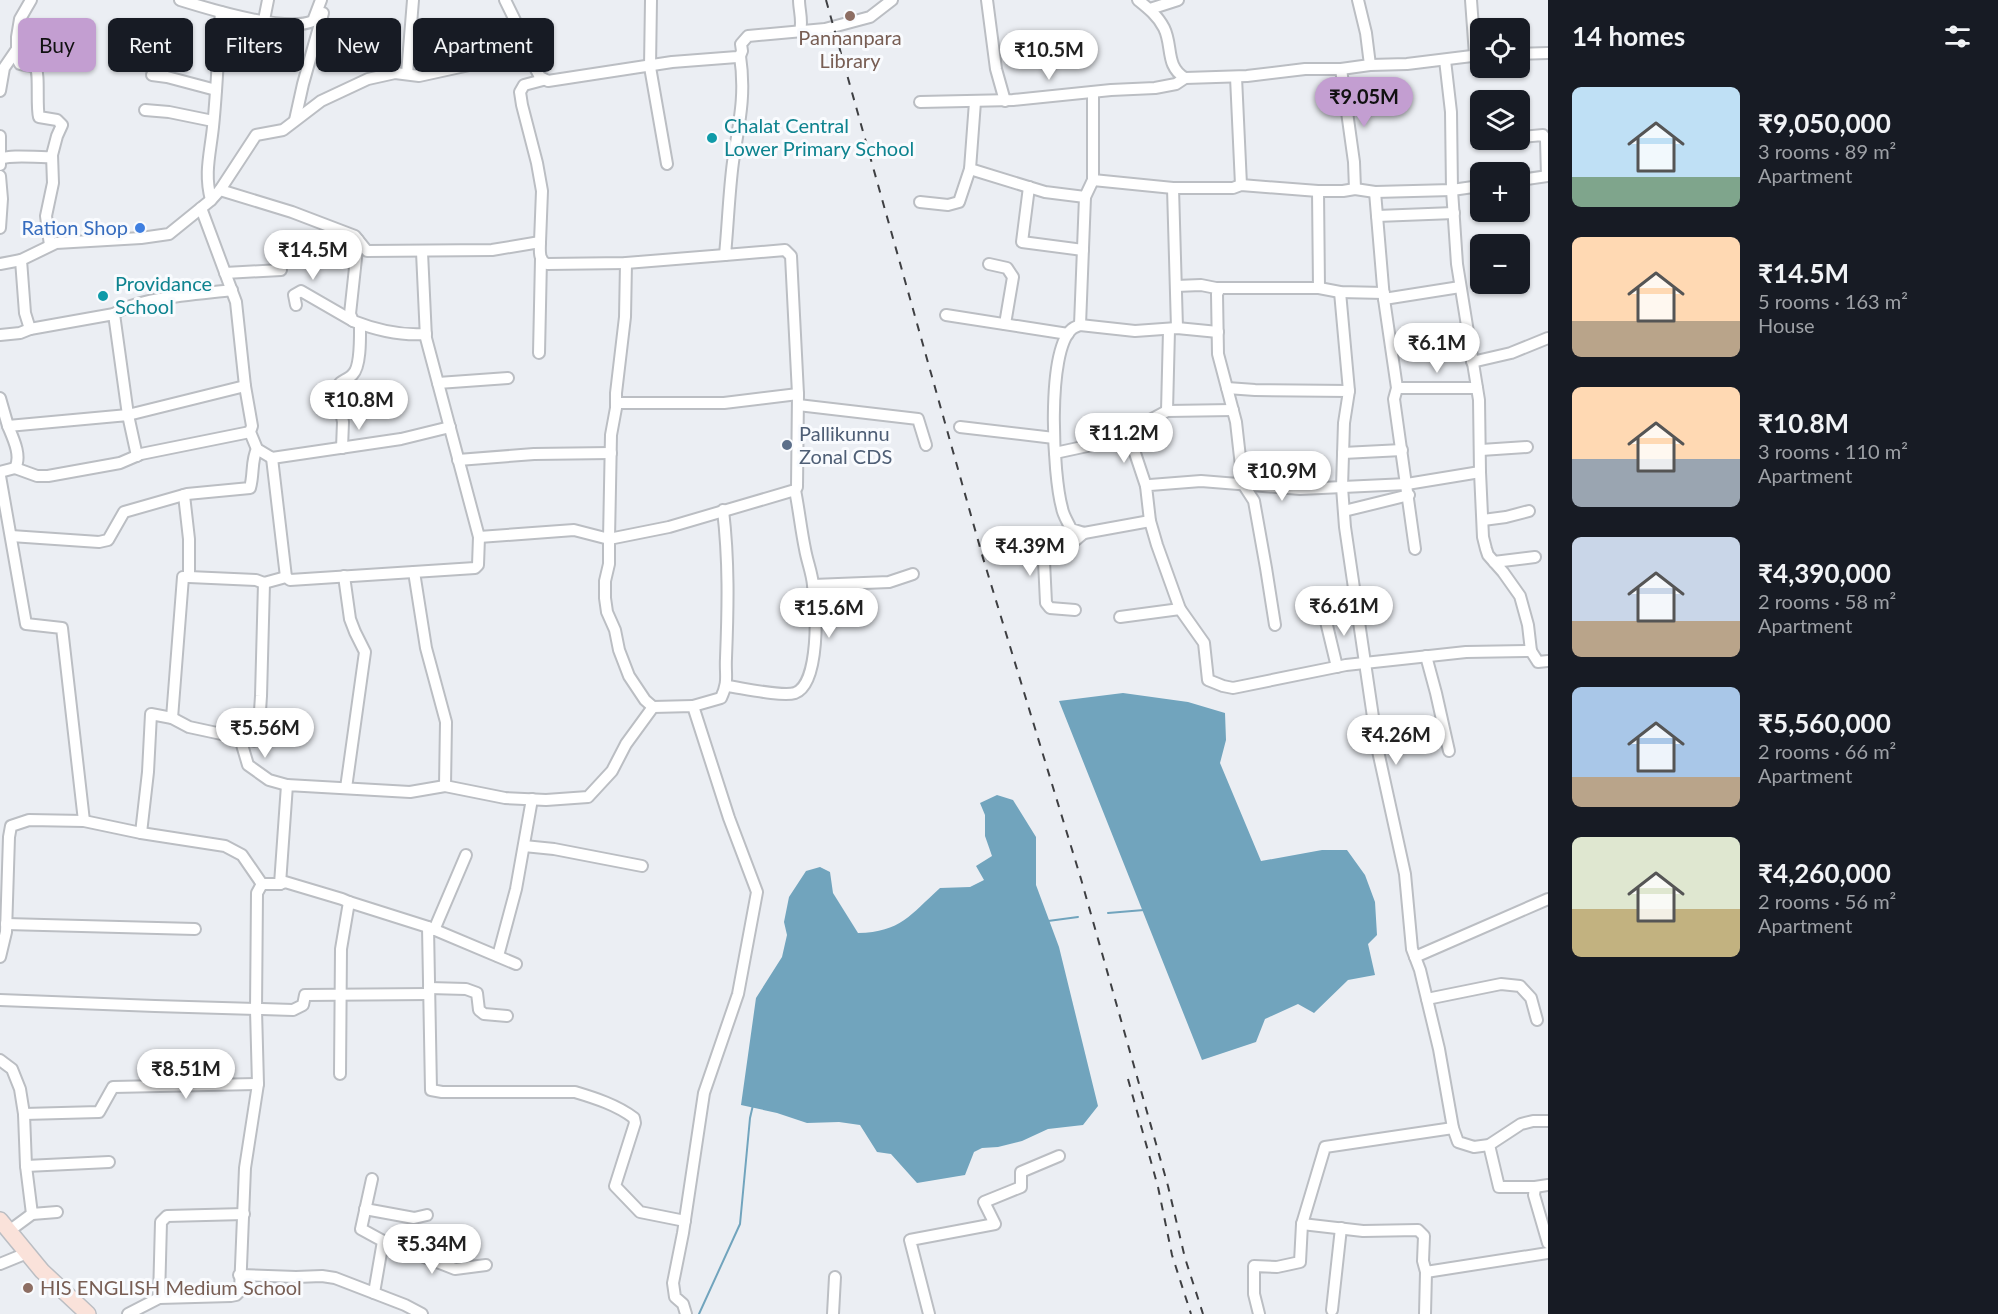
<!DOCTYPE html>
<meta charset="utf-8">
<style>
:root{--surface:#171b24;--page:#242831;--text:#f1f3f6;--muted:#9ea1a6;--accent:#c39ed1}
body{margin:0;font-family:Lato,sans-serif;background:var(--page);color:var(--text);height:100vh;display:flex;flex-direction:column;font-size:22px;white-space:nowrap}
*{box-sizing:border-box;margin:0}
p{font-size:20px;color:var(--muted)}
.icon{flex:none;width:33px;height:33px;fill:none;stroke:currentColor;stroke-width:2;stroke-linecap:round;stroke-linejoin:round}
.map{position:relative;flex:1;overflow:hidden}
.panel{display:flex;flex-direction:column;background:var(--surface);width:450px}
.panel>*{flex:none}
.guide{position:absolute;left:18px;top:18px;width:570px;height:54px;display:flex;gap:12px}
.buttons{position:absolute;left:1470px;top:18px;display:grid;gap:12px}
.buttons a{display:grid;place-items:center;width:60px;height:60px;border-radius:9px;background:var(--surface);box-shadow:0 2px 4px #0004;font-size:30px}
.price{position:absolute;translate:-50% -51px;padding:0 14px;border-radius:21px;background:#fff;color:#222;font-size:20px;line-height:39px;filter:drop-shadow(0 2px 3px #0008)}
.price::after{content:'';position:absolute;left:50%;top:36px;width:18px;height:14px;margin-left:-9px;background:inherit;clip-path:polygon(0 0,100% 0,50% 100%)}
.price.current{background:var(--accent);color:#111}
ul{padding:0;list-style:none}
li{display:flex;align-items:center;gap:18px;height:150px;padding:0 24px}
li span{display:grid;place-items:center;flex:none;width:168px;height:120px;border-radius:9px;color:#555}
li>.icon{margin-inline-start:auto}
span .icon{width:72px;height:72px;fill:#fffc;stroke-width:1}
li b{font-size:26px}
h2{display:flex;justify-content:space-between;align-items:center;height:72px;padding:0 24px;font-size:26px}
.pill{padding:0 21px;border-radius:9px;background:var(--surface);box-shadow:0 2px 4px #0004;font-size:21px;line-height:54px}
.pill.current{background:var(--accent);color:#111}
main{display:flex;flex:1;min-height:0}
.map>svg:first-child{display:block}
</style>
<main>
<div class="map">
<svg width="1548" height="1314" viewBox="0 0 1548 1314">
<rect width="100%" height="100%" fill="#ebeef3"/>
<g fill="#71a4bd">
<polygon points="1123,693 1188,702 1225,713 1226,740 1220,763 1261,861 1322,850 1347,850 1365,875 1375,902 1377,935 1368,944 1375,975 1348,980 1314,1013 1298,1004 1265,1019 1256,1042 1202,1060 1059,701"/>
<path d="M997 795 1013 800 1036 837V885L1059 947 1098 1106 1083 1125 1048 1129 1022 1141 998 1147 982 1148 974 1152 965 1175 917 1183 891 1154 877 1152 860 1125 839 1122 807 1123 777 1113 741 1105 756 998 782 957 787 935 784 922 789 897 806 871 820 867 830 872 833 893 858 933C901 932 910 915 940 888L970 887 984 880 976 866 992 856 985 836V815L980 803Z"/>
</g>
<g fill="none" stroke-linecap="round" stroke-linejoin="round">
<g stroke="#71a4bd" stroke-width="2">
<polyline points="1108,913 1144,910"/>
<polyline points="1048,921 1078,917"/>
<polyline points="699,1314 740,1224 750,1118 753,1105"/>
</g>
<defs>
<g id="street">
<path d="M180 0C209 9 286 33 313 21L321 0"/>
<polyline points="505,0 528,47 527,55"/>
<polyline points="651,0 650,67 667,164"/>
<path d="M799 0C799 10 803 21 800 31"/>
<polyline points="987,0 996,69 1005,101"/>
<path d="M1138 0C1148 8 1158 16 1164 28 1173 46 1165 66 1185 78"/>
<polyline points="1471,0 1475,55"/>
<polyline points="1150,9 1178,0"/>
<polyline points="264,20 268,0"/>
<polyline points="1520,54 1548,53"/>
<path d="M15 55 20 64C24 65 32 65 35 68 40 72 36 106 39 117L57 120 62 125 57 136 52 155 53 183 46 216 50 245"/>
<polyline points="1445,60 1451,112 1452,190 1457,264 1479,400 1480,472 1407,484 1300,489 1201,481 1150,485 1146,486 1150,521 1157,545 1180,609 1204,643 1208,680 1223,686 1233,688 1346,665 1466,652 1531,651 1538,662 1548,661"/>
<polyline points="1370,65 1407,64 1480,55"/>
<polyline points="1341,69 1354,162 1355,189"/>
<polyline points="407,74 413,0"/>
<polyline points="152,75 167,77 216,90"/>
<polyline points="1236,77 1241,185"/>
<polyline points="0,91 4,68 17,49 17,37 20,19 31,0"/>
<polyline points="920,102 1013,100 1111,90 1155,88 1176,84 1185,78 1247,76 1305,69 1341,69 1370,65 1366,33 1358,0"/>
<polyline points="975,102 970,169 1045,192 1085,197 1093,180 1093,92"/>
<polyline points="145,110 169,112 213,121"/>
<polyline points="295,120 303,84 323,13"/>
<polyline points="0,136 0,165"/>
<polyline points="1520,137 1543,135 1546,140 1547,176"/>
<path d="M0 159C12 154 38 158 52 157"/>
<polyline points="0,176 2,199 0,228"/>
<polyline points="1093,180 1173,188 1233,188 1241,185 1318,191 1343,191 1355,189 1375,192 1452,190 1480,186"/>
<polyline points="1520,180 1548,176"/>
<polyline points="1029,187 1022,242 1083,250"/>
<polyline points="1173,188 1177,328"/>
<polyline points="220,190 256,135 283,130 321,101 368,79 395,73 419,76 520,54 529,56 540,77 548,81 672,62 737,57 740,56 742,51 741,44 748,36 825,29 870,17 892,0"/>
<polyline points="1318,191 1319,288"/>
<polyline points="1375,192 1384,299 1397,388 1394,399 1415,549"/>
<path d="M211 200C204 173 210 155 213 127 217 89 218 51 221 12"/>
<polyline points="920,202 948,205 959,202 970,169"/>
<polyline points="201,208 236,302 245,386 252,426 250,432 257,449 272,458 401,439 450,427"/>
<polyline points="1377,216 1454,213"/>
<path d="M358 240 350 314 353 321C376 330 400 336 426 334"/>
<path d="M540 242C540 250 538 260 547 264L626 263 725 255"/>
<polyline points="0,264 21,260"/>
<polyline points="989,264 1007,268 1013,277 1005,324"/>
<polyline points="225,273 281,270"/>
<polyline points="1176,286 1201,285 1216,288"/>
<polyline points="1340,292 1349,391"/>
<polyline points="1384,299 1460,287"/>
<polyline points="296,305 294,295 301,291 353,321"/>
<path d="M114 314C139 297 200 294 232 290"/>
<polyline points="946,315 1068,334"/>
<polyline points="1080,325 1085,197"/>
<polyline points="30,329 114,314 128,415 245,386"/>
<polyline points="0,335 20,333 30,329 25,313 21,260 56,243 141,238 169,234 211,200 220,190 292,212 355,236 367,251 492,250 540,242 542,191 537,163 522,105 520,92 524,85 543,80"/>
<polyline points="539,353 541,259"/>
<polyline points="1472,362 1511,353 1548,338"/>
<polyline points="438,383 508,378"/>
<polyline points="1227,388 1255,390 1349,391 1344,423 1342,487 1345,527 1378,751 1405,874 1412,949 1420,970 1439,1049 1453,1128 1458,1142 1474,1147 1489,1145 1521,1124 1533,1121 1548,1121"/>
<polyline points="1397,388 1477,388"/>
<polyline points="0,398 8,426"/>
<polyline points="616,403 724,403 798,394"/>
<polyline points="798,405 918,419 926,445"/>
<polyline points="1167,411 1169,330"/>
<polyline points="960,427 1054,438"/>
<polyline points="1128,432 1146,486"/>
<path d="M342 448 343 422 339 401 340 383C344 380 350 378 353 374 361 366 360 336 360 324"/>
<polyline points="1481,450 1527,447"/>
<polyline points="1055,453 1092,445 1128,432 1167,411 1233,410"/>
<polyline points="1343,453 1402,450"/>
<polyline points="272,458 286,577"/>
<polyline points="458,460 534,454 611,453"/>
<polyline points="15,468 37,476 48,476 120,463 141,454 250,432"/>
<path d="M0 472 15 468C22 456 13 438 8 426L128 415 137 456"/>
<polyline points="1480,472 1483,537 1486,549 1488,555 1503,572 1520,596 1528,625 1531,651"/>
<polyline points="0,476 26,624 62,628 84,821"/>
<polyline points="1344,511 1409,495"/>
<polyline points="1483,520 1506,517 1529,511"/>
<path d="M1150 521 1084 533 1071 529C1068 522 1063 515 1062 508 1053 476 1046 351 1072 329 1074 327 1078 326 1080 325L1135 331 1177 328 1218 332"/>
<path d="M11 536 99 542 108 540 124 512 187 494 250 488C254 474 251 461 257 449"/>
<polyline points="479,537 574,530 609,539 611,435 616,408 616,393 625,317 626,263"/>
<polyline points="1494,562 1535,557"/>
<polyline points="414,572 426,648 446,722 445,786"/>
<polyline points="344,576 350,619 355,632 365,652 346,788"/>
<polyline points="189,577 256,580 264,583 286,577 290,580 475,568 478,565 479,537 426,338 422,252"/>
<polyline points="813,585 889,582 913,574"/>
<polyline points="1075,610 1050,608 1046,603 1044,561 1050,550 1071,544 1084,533"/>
<polyline points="1324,613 1337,667"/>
<polyline points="1120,617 1180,609"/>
<polyline points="1275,625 1266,568 1254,501 1243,484 1236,422 1218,354 1217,294 1220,288 1216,288 1319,288 1340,292 1384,293"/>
<polyline points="1426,656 1436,693 1449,751"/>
<path d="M727 686C742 688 782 697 795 693 820 684 817 607 813 585 812 573 807 561 805 549 801 530 799 510 795 490"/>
<path d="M693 706 721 698C729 681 725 676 726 658 728 607 729 561 723 510"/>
<polyline points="172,718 183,577 189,577 189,539 184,495"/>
<polyline points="240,738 248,765 269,780 287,785"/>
<polyline points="141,833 148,772 151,714 172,718 189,727 254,741 259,726 261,696 264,583"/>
<polyline points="524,846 554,849 642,866"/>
<polyline points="262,884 280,884 287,785 410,792 445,786 505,798 546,800 588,797 612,771 626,744 653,707"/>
<path d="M280 884 285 882 342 899 349 902 428 927 431 1090 442 1092H575C595 1098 617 1105 634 1118L635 1123 615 1186 640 1212 685 1221"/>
<polyline points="6,924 195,929"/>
<polyline points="428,927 516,964"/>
<polyline points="434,930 466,855"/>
<polyline points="498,956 516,889 532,799"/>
<polyline points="0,957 6,932 9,837 11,826 29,820 84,821 141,833 225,846 242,855 262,884"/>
<polyline points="1415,957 1548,899"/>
<polyline points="429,988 466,989 477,993 479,1010 484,1014 507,1016"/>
<polyline points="1427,999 1501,984 1520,986 1531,998 1537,1020"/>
<polyline points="0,1000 155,1006 293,1010 303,1005 305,995 429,994"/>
<polyline points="0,1060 12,1069 20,1089 24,1114 26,1166 32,1214 57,1212"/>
<polyline points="340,1074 341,949 349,902"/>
<polyline points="24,1114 99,1112 113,1087 258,1084"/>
<polyline points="1489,1145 1499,1187 1535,1187 1534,1195 1548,1243"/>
<polyline points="26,1166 109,1162"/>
<polyline points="372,1179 361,1229 383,1241 374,1293"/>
<polyline points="1535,1187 1548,1185"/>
<polyline points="365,1209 414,1218 427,1215"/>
<polyline points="1302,1224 1363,1231 1418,1230 1424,1236 1423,1261 1426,1272 1548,1253"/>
<polyline points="9,1231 32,1214"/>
<polyline points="383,1241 455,1269 486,1265"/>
<polyline points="0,1264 27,1253"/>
<polyline points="239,1275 296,1277 322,1276 335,1278 405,1305 422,1314"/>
<polyline points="159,1298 161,1222 167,1216 244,1214"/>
<polyline points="1332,1310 1341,1228"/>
<polyline points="128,1314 159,1298 231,1296 236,1295 240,1291 245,1168 258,1084 256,1010 257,893 262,884"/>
<path d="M686 1314 683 1304 675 1297 673 1283 683 1233 704 1093 738 994 757 892 729 818 693 706 653 707 645 700 629 676 619 650 615 630 607 612 605 598V581L609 564V539L669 527 795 490 797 487 798 394 791 256 785 250 725 255C728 224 729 192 733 162 739 123 746 95 740 56"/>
<polyline points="833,1314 835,1277"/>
<polyline points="929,1314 910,1240 995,1224 984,1202 1021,1187 1021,1172 1059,1156"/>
<polyline points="1259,1314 1254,1294 1254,1266 1277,1267 1300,1262 1302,1224 1325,1147 1453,1128"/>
<polyline points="1425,1314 1426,1272"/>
</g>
<polyline id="secondary" points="0,1220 42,1271 88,1314"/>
</defs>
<use href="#street" stroke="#bbbec3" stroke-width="14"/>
<use href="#secondary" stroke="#bbbec3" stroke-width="18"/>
<use href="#street" stroke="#fff" stroke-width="10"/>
<use href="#secondary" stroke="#fae2da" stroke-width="15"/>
<g stroke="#3e3f42" stroke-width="2" stroke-dasharray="8 8" stroke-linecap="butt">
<polyline points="826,0 983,558 1081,879 1168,1186 1185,1258 1203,1314"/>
<polyline points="1128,1079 1158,1187 1172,1255 1191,1314"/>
</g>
</g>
<g fill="#8d6e63" stroke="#f9fbfe" stroke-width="2">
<circle cx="850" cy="16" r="6"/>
<circle cx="28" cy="1288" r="6"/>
</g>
<g fill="#0f9aa8" stroke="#f9fbfe" stroke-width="2">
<circle cx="712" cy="138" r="6"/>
<circle cx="103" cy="296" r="6"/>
</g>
<circle fill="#3f7fe0" stroke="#f9fbfe" stroke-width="2" cx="140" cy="228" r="6"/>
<circle fill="#5c6f8a" stroke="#f9fbfe" stroke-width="2" cx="787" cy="445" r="6"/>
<g text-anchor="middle" stroke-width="6" stroke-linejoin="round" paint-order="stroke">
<g font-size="20" fill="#785e54" stroke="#f9fbfe">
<text x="850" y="45">Pannanpara<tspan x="850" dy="23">Library</tspan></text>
<text x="40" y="1295" text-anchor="start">HIS ENGLISH Medium School</text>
</g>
<g font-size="20" fill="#0d838f" stroke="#f9fbfe" text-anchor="start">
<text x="724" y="133">Chalat Central<tspan x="724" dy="23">Lower Primary School</tspan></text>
<text x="115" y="291">Providance<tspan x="115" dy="23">School</tspan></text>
</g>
<g font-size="20" fill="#366cbe" stroke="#f9fbfe" text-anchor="end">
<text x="128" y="235">Ration Shop</text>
</g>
<g font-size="20" fill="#4e5e75" stroke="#f9fbfe" text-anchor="start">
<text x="799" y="441">Pallikunnu<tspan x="799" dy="23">Zonal CDS</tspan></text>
</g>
</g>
</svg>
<div class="buttons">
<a><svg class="icon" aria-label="locate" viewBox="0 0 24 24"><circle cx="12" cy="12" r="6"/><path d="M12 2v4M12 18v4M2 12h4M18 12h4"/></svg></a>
<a><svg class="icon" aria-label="layers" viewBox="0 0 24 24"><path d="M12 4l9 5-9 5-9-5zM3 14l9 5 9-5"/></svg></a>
<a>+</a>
<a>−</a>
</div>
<b class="price" style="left:1049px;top:81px">₹10.5M</b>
<b class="price current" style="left:1364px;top:128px">₹9.05M</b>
<b class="price" style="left:313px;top:281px">₹14.5M</b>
<b class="price" style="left:1437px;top:374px">₹6.1M</b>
<b class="price" style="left:359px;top:431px">₹10.8M</b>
<b class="price" style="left:1124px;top:464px">₹11.2M</b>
<b class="price" style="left:1282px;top:502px">₹10.9M</b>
<b class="price" style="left:1030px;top:577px">₹4.39M</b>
<b class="price" style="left:1344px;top:637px">₹6.61M</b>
<b class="price" style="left:829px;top:639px">₹15.6M</b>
<b class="price" style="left:265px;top:759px">₹5.56M</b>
<b class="price" style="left:1396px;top:766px">₹4.26M</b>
<b class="price" style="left:186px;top:1100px">₹8.51M</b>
<b class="price" style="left:432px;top:1275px">₹5.34M</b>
<div class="guide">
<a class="pill current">Buy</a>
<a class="pill">Rent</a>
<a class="pill">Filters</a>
<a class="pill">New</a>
<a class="pill">Apartment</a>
</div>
</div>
<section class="panel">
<h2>14 homes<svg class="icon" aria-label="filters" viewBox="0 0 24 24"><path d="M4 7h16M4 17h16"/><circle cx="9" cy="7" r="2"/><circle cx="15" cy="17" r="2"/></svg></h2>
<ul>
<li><span style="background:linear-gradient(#bfe0f5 75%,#7fa58c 0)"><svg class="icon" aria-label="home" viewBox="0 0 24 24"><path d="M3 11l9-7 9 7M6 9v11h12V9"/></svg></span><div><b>₹9,050,000</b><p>3 rooms · 89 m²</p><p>Apartment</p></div></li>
<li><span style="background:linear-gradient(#ffd9b3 70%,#b9a48a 0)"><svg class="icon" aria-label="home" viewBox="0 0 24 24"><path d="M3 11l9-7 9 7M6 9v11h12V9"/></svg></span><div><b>₹14.5M</b><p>5 rooms · 163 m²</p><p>House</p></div></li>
<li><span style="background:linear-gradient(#ffd9b3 60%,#9aa5b1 0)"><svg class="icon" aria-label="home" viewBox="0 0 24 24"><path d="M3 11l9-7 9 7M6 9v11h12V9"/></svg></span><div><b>₹10.8M</b><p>3 rooms · 110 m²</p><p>Apartment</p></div></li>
<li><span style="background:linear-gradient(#c9d6e8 70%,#b9a48a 0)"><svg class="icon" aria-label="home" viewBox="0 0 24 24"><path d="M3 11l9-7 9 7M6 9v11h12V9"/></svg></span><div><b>₹4,390,000</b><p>2 rooms · 58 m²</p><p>Apartment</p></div></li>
<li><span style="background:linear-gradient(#a9c7e8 75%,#b9a48a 0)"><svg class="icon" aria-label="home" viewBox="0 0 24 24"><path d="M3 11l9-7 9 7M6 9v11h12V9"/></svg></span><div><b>₹5,560,000</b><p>2 rooms · 66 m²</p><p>Apartment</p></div></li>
<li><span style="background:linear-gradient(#dfe7d0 60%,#c2b280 0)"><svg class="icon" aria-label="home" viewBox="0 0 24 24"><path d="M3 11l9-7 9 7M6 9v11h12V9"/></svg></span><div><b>₹4,260,000</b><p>2 rooms · 56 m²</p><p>Apartment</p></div></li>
</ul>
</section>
</main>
